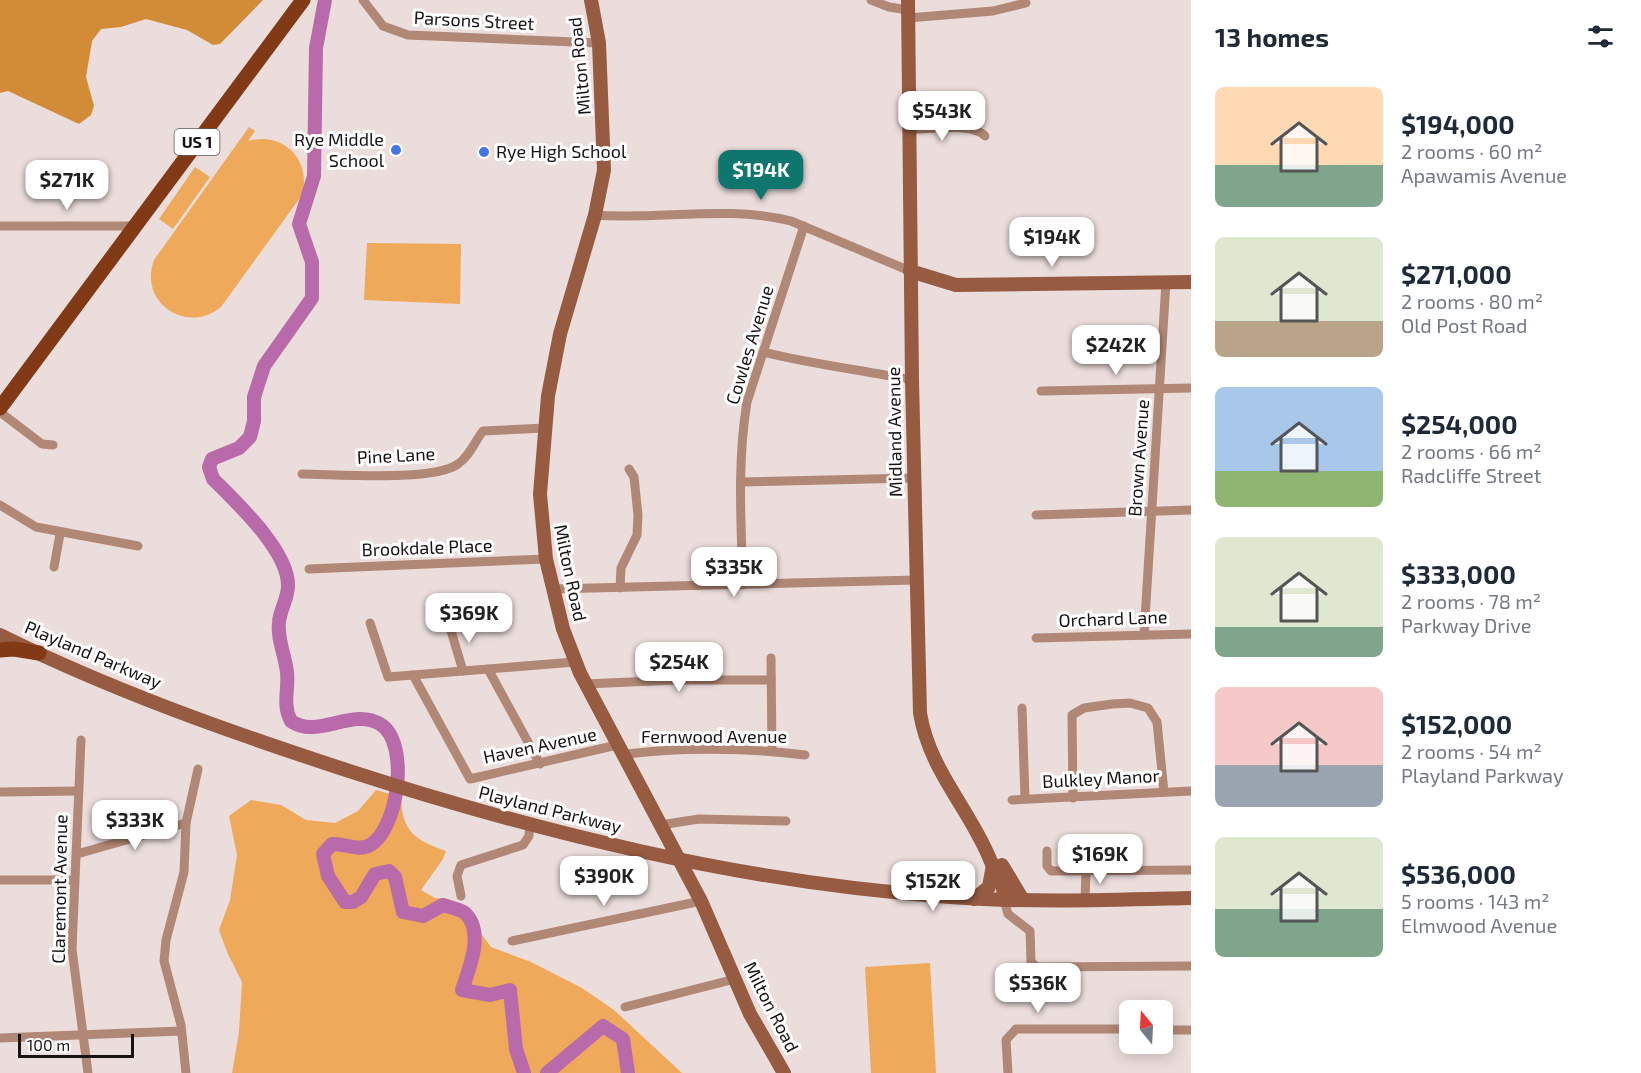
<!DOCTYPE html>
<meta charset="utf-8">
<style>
:root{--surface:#fff;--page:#f2f2f3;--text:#1f2937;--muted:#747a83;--accent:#0f766e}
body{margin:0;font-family:"Exo 2",sans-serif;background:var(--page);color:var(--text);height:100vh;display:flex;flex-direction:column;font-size:22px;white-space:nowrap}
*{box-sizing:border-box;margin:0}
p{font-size:20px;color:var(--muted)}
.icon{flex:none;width:33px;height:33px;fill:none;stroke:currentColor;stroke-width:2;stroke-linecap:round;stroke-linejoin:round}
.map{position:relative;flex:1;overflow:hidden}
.panel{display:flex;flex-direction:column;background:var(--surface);width:450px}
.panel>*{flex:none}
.needle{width:39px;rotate:342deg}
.fabs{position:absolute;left:1119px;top:1000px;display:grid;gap:12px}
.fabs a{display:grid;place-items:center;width:54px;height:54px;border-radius:9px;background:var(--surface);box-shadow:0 3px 15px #0003;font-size:30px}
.scale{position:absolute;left:18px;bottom:15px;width:116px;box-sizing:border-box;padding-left:6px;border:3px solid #181313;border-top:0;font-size:16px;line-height:21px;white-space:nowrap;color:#181313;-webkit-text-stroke:4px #fff;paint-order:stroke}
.price{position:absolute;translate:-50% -51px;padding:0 14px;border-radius:12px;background:#fff;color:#222;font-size:20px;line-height:39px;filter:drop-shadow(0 2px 3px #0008)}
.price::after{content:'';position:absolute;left:50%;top:36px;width:18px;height:14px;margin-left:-9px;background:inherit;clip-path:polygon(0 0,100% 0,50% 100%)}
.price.on{background:var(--accent);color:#fff}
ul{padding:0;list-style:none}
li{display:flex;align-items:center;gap:18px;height:150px;padding:0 24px}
li span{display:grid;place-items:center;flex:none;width:168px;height:120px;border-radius:9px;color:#555}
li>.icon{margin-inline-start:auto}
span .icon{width:72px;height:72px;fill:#fffc;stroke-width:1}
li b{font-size:26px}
h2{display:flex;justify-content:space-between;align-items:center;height:72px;padding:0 24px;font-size:26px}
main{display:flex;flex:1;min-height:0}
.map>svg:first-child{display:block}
</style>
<main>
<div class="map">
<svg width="1191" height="1073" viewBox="0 0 1191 1073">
<rect width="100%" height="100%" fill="#ebdddc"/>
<g fill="#eea95b">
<path d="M249 127 255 131 248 141C283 131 312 160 302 195L221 307C187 335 138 303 154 260Z"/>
<polygon points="195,167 210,177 173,229 159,219"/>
<polygon points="367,243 461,244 460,304 364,300"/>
<path d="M376 790 401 797C402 832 415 840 446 851L443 859 421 890 435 898 448 899 459 904 491 947 531 962 582 988 614 1010 682 1073H232L239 1032 242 982 227 952 219 930 230 900 237 855 229 816 251 800 281 805 306 820 335 823 358 811Z"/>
<polygon points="930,963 936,1073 871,1073 865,967"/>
</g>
<polygon fill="#d28c37" points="0,0 263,0 220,44 213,45 187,30 146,19 121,27 101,29 92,41 86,77 94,106 91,115 79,124 8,91 0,93"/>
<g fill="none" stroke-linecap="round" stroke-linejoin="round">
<g stroke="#b96aaa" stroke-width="14">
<path d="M325 0 316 48 314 176 299 224 312 262V298L264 366 254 397V421L250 437 239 448 212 459 209 467 213 479C236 502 289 551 288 586 288 598 280 610 279 622 277 639 285 655 287 672 289 689 282 705 291 721 317 740 352 707 380 724 411 742 398 833 368 846 356 851 344 843 332 844L323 854 328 876 345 902H353L361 897 375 874 389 871 395 877 403 912 423 916 443 905C449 907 460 909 465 913 485 932 469 969 462 990L490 995 510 990 516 1049 524 1073"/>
<polyline points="547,1073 603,1026 623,1039 628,1073"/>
</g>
<g stroke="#b18775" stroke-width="9">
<polyline points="363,0 383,26 408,35 599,43"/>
<polyline points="871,0 889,7 908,10"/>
<polyline points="908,18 993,11 1026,3"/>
<path d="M909 130C927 129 972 122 985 136"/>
<path d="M595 215C660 220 727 205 791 221L910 271"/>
<polyline points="0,226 135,226"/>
<path d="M763 352C812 364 862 370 912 380"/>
<polyline points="1041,391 1191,388"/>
<polyline points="0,412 42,444 53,445"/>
<path d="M302 474C335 474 433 482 458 464 469 457 475 441 483 431L545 428"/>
<polyline points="741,482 913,478"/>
<polyline points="0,505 36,527 138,546"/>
<polyline points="1036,515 1191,510"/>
<polyline points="54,567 60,534"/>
<polyline points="309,569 546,559"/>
<path d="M743 585C741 524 737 462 747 402L804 226"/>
<polyline points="620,588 621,568 637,535 638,515 634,477 629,469"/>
<polyline points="552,589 916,580"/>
<polyline points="370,623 388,677 575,662"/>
<polyline points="449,624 463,671"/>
<polyline points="1144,635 1166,282"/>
<polyline points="1036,638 1191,634"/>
<polyline points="771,658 772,751"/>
<polyline points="488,669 540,764"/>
<polyline points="413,675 470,779 617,745"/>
<polyline points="585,684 676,680 771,680"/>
<polyline points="1022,708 1025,799"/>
<polyline points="81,740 72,949 88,1073"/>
<path d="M622 755C675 747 752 748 805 755"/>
<polyline points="0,792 78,791"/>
<polyline points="1073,798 1072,715 1084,708 1112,704 1130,703 1148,708 1157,722 1164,792"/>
<polyline points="1012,800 1191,791"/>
<polyline points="660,825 699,819 786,821"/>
<polyline points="1047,851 1047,866 1051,871 1191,870"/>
<polyline points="77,854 186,823"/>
<polyline points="0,880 74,880"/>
<polyline points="461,896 457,876 461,865 523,845 529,836 530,824"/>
<polyline points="1004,900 1008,914 1030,931 1031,962 1037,967 1191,966"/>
<polyline points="1085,900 1086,872"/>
<polyline points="512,941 701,901"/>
<polyline points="625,1007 735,979"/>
<polyline points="1162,1030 1191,1030"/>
<polyline points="0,1038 181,1031"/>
<polyline points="186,1073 181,1025 164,961 166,940 184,872 186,823 198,769"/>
<polyline points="1008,1073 1006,1040 1016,1029 1130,1029"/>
</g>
<g stroke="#965b40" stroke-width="14">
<polyline points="591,0 599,43 604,170 595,215 560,334 548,396 540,494 546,559 563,629 580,673 701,901 750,1014 784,1073"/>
<path d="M908 0 912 380 920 713C929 769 968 807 989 857 995 873 1005 882 1004 900"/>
<polyline points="910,271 956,285 1191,282"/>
<path d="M0 635C109 689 224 730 340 768 537 832 742 883 950 897 1030 903 1111 900 1191 898"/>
<polyline points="1002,865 1023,900"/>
<polyline points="974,899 989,887 993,865"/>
</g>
<g stroke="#813a15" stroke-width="15">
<polyline points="0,408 303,0"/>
<polyline points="0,650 14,649 39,653"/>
</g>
</g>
<g fill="#4474e5" stroke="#fff" stroke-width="2">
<circle cx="396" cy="150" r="6"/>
<circle cx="484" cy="152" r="6"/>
</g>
<g text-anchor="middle" stroke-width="6" stroke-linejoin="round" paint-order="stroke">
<rect fill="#fff" stroke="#5d5a5a" stroke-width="1.5" x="174.5" y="129" width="45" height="26" rx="4.5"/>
<g font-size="16" font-weight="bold" fill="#181313">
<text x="197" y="148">US 1</text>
</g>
<g font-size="18" fill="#181313" stroke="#fff">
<text transform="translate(474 21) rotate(3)" y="6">Parsons Street</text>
<text transform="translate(580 66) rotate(-96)" y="6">Milton Road</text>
<text transform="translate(750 345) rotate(-73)" y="6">Cowles Avenue</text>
<text transform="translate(895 432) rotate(-91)" y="6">Midland Avenue</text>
<text transform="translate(396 456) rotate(-3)" y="6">Pine Lane</text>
<text transform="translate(1139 458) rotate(-86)" y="6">Brown Avenue</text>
<text transform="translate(427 548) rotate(-2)" y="6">Brookdale Place</text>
<text transform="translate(570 573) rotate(78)" y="6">Milton Road</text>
<text transform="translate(1113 619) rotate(-2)" y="6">Orchard Lane</text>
<text transform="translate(93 655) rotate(23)" y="6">Playland Parkway</text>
<text x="714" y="743">Fernwood Avenue</text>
<text transform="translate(540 746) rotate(-12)" y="6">Haven Avenue</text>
<text transform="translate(1101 779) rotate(-3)" y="6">Bulkley Manor</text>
<text transform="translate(550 810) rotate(14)" y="6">Playland Parkway</text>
<text transform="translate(60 889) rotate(-89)" y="6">Claremont Avenue</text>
<text transform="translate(771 1007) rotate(63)" y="6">Milton Road</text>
</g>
<g font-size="18" fill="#181313" stroke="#fff" text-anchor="end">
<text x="384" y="146">Rye Middle<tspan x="384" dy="21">School</tspan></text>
<text x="496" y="158" text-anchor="start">Rye High School</text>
</g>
</g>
</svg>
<div class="fabs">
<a><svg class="needle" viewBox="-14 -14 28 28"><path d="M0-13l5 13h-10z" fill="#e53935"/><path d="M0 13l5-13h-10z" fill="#747a83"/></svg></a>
</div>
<div class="scale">100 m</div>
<b class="price" style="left:942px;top:142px">$543K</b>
<b class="price on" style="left:761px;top:201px">$194K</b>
<b class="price" style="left:67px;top:211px">$271K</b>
<b class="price" style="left:1052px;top:268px">$194K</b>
<b class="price" style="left:1116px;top:376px">$242K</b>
<b class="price" style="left:734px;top:598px">$335K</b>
<b class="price" style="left:469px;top:644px">$369K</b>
<b class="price" style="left:679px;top:693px">$254K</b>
<b class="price" style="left:135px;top:851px">$333K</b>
<b class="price" style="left:1100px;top:885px">$169K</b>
<b class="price" style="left:604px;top:907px">$390K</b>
<b class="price" style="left:933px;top:912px">$152K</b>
<b class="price" style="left:1038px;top:1014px">$536K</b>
</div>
<section class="panel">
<h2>13 homes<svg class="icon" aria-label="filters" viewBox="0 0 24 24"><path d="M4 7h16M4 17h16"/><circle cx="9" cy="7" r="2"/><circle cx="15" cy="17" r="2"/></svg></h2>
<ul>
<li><span style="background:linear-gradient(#ffd9b3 65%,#7fa58c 0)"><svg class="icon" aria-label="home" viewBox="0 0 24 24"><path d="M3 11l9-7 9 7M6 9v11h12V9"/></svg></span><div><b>$194,000</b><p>2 rooms · 60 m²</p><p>Apawamis Avenue</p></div></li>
<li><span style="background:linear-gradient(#dfe7d0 70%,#b9a48a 0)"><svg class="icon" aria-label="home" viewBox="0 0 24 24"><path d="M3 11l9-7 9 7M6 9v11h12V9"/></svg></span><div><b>$271,000</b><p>2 rooms · 80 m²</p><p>Old Post Road</p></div></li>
<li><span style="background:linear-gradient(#a9c7e8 70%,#8fb573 0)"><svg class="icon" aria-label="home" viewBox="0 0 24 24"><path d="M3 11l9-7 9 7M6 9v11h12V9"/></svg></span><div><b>$254,000</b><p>2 rooms · 66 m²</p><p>Radcliffe Street</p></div></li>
<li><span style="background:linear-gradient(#dfe7d0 75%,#7fa58c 0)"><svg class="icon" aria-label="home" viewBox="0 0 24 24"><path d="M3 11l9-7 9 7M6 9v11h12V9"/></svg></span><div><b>$333,000</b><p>2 rooms · 78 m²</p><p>Parkway Drive</p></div></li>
<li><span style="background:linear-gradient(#f6c9c9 65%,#9aa5b1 0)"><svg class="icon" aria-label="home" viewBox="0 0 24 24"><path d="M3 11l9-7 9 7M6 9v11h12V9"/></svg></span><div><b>$152,000</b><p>2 rooms · 54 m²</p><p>Playland Parkway</p></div></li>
<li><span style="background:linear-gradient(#dfe7d0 60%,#7fa58c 0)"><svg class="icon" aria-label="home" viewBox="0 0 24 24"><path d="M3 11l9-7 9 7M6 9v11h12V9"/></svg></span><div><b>$536,000</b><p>5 rooms · 143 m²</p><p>Elmwood Avenue</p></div></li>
</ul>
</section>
</main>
